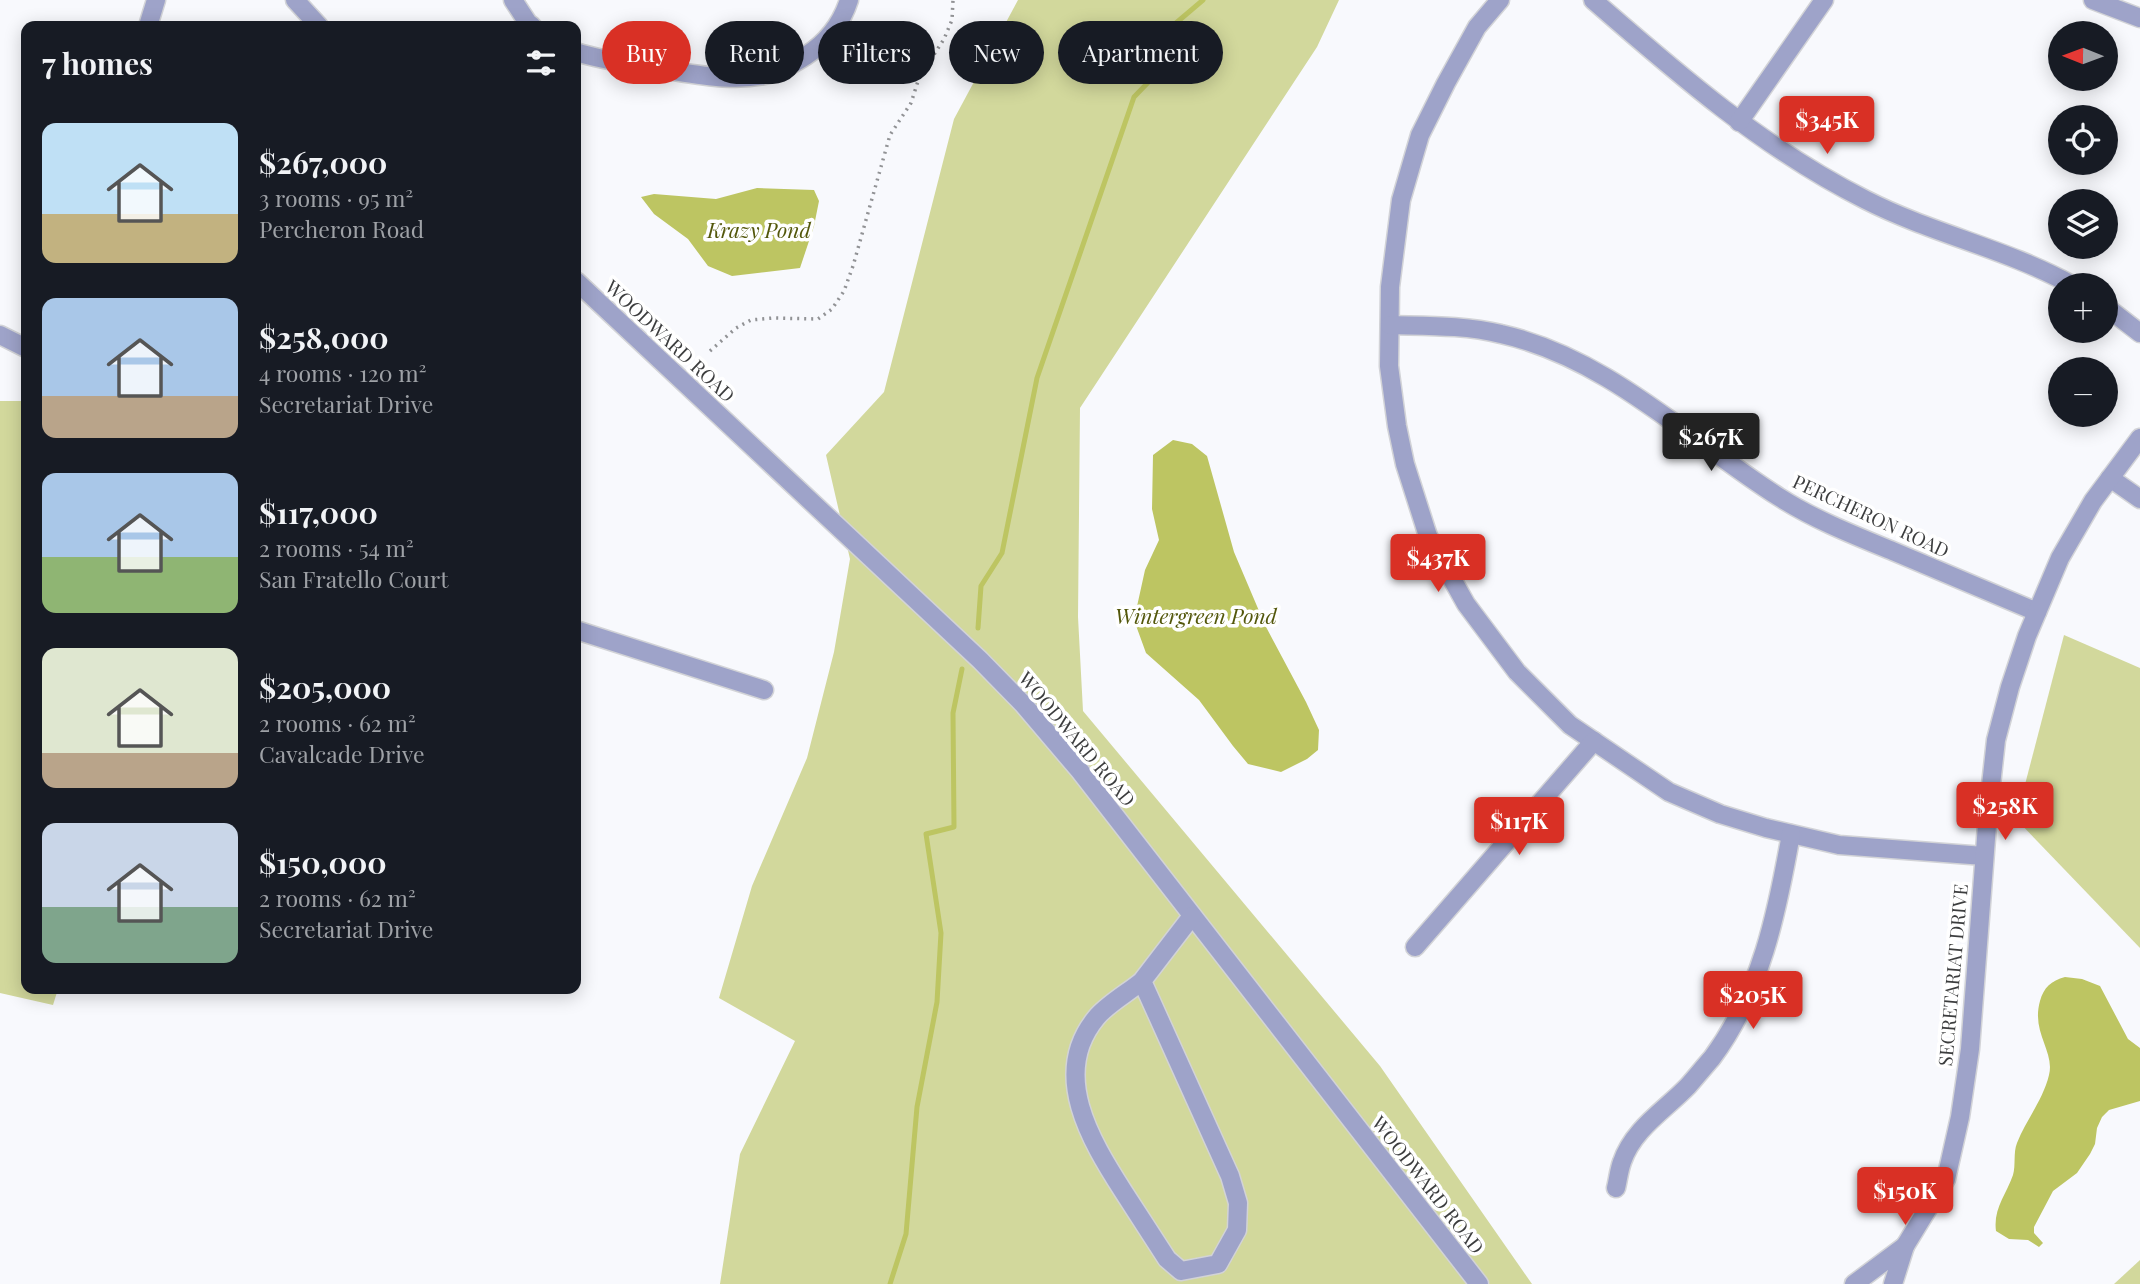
<!DOCTYPE html>
<meta charset="utf-8">
<style>
:root{--surface:#171b24;--page:#242831;--text:#f1f3f6;--muted:#9ea1a6;--accent:#d93025}
body{margin:0;font-family:"Playfair Display",serif;background:var(--page);color:var(--text);height:100vh;display:flex;flex-direction:column;font-size:26px;white-space:nowrap}
*{box-sizing:border-box;margin:0}
p{font-size:23px;color:var(--muted)}
.icon{flex:none;width:38px;height:38px;fill:none;stroke:currentColor;stroke-width:2;stroke-linecap:round;stroke-linejoin:round}
.map{position:relative;flex:1;overflow:hidden}
.drawer{position:absolute;left:21px;top:21px;width:560px;height:973px;display:flex;flex-direction:column;background:var(--surface);border-radius:14px;box-shadow:0 4px 18px #0003}
.drawer>*{flex:none}
.banner{position:absolute;left:602px;top:21px;width:665px;height:63px;display:flex;gap:14px}
.needle{width:46px;rotate:271deg}
.buttons{position:absolute;left:2048px;top:21px;display:grid;gap:14px}
.buttons a{display:grid;place-items:center;width:70px;height:70px;border-radius:50%;background:var(--surface);box-shadow:0 4px 18px #0003;font-size:35px}
.price{position:absolute;translate:-50% -60px;padding:0 16px;border-radius:7px;background:var(--accent);color:#fff;font-size:23px;line-height:46px;filter:drop-shadow(0 2px 4px #0008)}
.price::after{content:'';position:absolute;left:50%;top:42px;width:21px;height:16px;margin-left:-10px;background:inherit;clip-path:polygon(0 0,100% 0,50% 100%)}
.price.on{background:#222;color:#fff}
ul{padding:0;list-style:none}
li{display:flex;align-items:center;gap:21px;height:175px;padding:0 21px}
li span{display:grid;place-items:center;flex:none;width:196px;height:140px;border-radius:14px;color:#555}
li>.icon{margin-inline-start:auto}
span .icon{width:84px;height:84px;fill:#fffc;stroke-width:1}
li b{font-size:30px}
h2{display:flex;justify-content:space-between;align-items:center;height:84px;padding:0 21px;font-size:30px}
.pill{padding:0 24px;border-radius:32px;background:var(--surface);box-shadow:0 4px 18px #0003;font-size:24px;line-height:63px}
.pill.on{background:var(--accent);color:#fff}
.map>svg:first-child{display:block}
</style>
<div class="map">
<svg width="2140" height="1284" viewBox="0 0 2140 1284">
<rect width="100%" height="100%" fill="#f8f9fd"/>
<g fill="#d2d89c">
<polygon points="1018,0 1339,0 1317,47 1080,408 1078,617 1083,711 1380,1066 1532,1284 720,1284 740,1154 795,1041 719,998 752,886 807,758 834,652 850,559 826,455 884,392 954,119"/>
<polygon points="0,401 26,401 26,989 58,989 53,1005 0,993"/>
<polygon points="2064,635 2140,668 2140,948 2016,819"/>
<polygon points="2140,1260 2140,1284 2114,1284"/>
</g>
<g fill="#bdc562">
<polygon points="757,188 814,190 819,201 814,226 800,268 732,276 708,266 688,239 654,214 641,197 654,194 716,199"/>
<polygon points="1173,440 1192,444 1207,456 1234,552 1265,625 1306,702 1319,730 1318,750 1307,759 1281,772 1248,764 1233,746 1199,700 1146,653 1134,620 1145,570 1159,540 1152,509 1153,455"/>
<path d="M2065 977 2082 979 2100 986 2128 1039 2140 1048V1101L2109 1110 2102 1117 2097 1128 2095 1144 2090 1154 2077 1173 2053 1191 2034 1227V1233L2043 1243 2039 1247 2028 1240 2009 1239 1996 1231C1993 1209 2006 1195 2013 1175 2016 1165 2013 1153 2017 1143 2026 1120 2043 1100 2049 1075 2055 1051 2031 1033 2040 1001 2044 987 2051 981 2065 977Z"/>
</g>
<g fill="none" stroke-linecap="round" stroke-linejoin="round">
<g stroke="#bdc562" stroke-width="5">
<polyline points="978,628 981,586 1002,553 1037,378 1134,97 1165,65 1176,23 1203,0"/>
<polyline points="890,1284 906,1234 917,1107 937,1002 941,933 926,834 954,827 953,713 962,669"/>
</g>
<defs>
<g id="minor">
<polyline points="295,0 319,26"/>
<polyline points="513,0 528,23 532,26"/>
<polyline points="1500,0 1477,27 1446,83 1420,135 1401,200 1390,287 1389,366 1397,426 1405,464 1428,536 1466,604 1517,672 1570,725 1669,792 1720,814 1766,828 1839,845 1984,856"/>
<path d="M1593 0C1679 75 1764 149 1866 200 1933 234 2007 249 2072 285"/>
<polyline points="2093,0 2140,18"/>
<polyline points="148,26 156,0"/>
<path d="M576 52C604 61 632 64 661 69 695 74 734 83 769 74 782 71 796 62 807 55 827 42 842 22 849 0"/>
<polyline points="1739,122 1824,0"/>
<polyline points="576,281 980,660 1023,704 1080,771 1479,1284"/>
<polyline points="2105,306 2140,333"/>
<path d="M1390 325C1426 326 1465 325 1501 334 1608 358 1689 440 1779 497 1815 520 1856 536 1895 552 1942 572 1989 592 2037 612"/>
<polyline points="0,335 26,348"/>
<polyline points="2110,478 2140,499"/>
<polyline points="576,630 764,690"/>
<polyline points="1415,947 1594,741"/>
<path d="M1142 981C1129 992 1106 1005 1096 1018 1050 1074 1091 1141 1123 1191 1138 1214 1152 1236 1167 1259L1181 1271 1218 1264 1237 1230 1238 1203 1230 1176 1142 981 1192 916"/>
<path d="M1616 1188C1618 1180 1619 1170 1622 1162 1633 1129 1665 1110 1688 1086 1696 1077 1704 1067 1712 1058 1761 992 1777 913 1791 834"/>
<polyline points="1905,1246 1946,1179 1960,1117 1970,1049 1988,812 1996,740 2010,687 2027,636 2060,558 2093,501 2140,438"/>
<polyline points="1854,1284 1905,1246 1893,1284"/>
</g>
</defs>
<use href="#minor" stroke="#d2d3d7" stroke-width="21"/>
<polyline stroke="#919295" stroke-width="3.5" stroke-dasharray="2 5" stroke-linecap="butt" points="710,351 736,328 751,320 773,318 818,319 832,309 844,291 853,266 890,135 911,103 919,78 944,39 952,20 953,0"/>
<use href="#minor" stroke="#9ea3c9" stroke-width="18"/>
</g>
<g text-anchor="middle" stroke-width="7" stroke-linejoin="round" paint-order="stroke">
<g font-size="19" fill="#3c3d3e" stroke="#fff">
<text transform="translate(670 341) rotate(43)" y="7">WOODWARD ROAD</text>
<text transform="translate(1871 516) rotate(25)" y="7">PERCHERON ROAD</text>
<text transform="translate(1077 739) rotate(50)" y="7">WOODWARD ROAD</text>
<text transform="translate(1953 975) rotate(-85)" y="7">SECRETARIAT DRIVE</text>
<text transform="translate(1428 1185) rotate(52)" y="7">WOODWARD ROAD</text>
</g>
<g font-size="21" font-style="italic" fill="#53570b" stroke="#fff">
<text x="759" y="238">Krazy Pond</text>
<text x="1196" y="624">Wintergreen Pond</text>
</g>
</g>
</svg>
<div class="buttons">
<a><svg class="needle" viewBox="-14 -14 28 28"><path d="M0-13l5 13h-10z" fill="#e53935"/><path d="M0 13l5-13h-10z" fill="#9ea1a6"/></svg></a>
<a><svg class="icon" aria-label="locate" viewBox="0 0 24 24"><circle cx="12" cy="12" r="6"/><path d="M12 2v4M12 18v4M2 12h4M18 12h4"/></svg></a>
<a><svg class="icon" aria-label="layers" viewBox="0 0 24 24"><path d="M12 4l9 5-9 5-9-5zM3 14l9 5 9-5"/></svg></a>
<a>+</a>
<a>−</a>
</div>
<b class="price" style="left:1827px;top:156px">$345K</b>
<b class="price on" style="left:1711px;top:473px">$267K</b>
<b class="price" style="left:1438px;top:594px">$437K</b>
<b class="price" style="left:2005px;top:842px">$258K</b>
<b class="price" style="left:1519px;top:857px">$117K</b>
<b class="price" style="left:1753px;top:1031px">$205K</b>
<b class="price" style="left:1905px;top:1227px">$150K</b>
<div class="banner">
<a class="pill on">Buy</a>
<a class="pill">Rent</a>
<a class="pill">Filters</a>
<a class="pill">New</a>
<a class="pill">Apartment</a>
</div>
<section class="drawer">
<h2>7 homes<svg class="icon" aria-label="filters" viewBox="0 0 24 24"><path d="M4 7h16M4 17h16"/><circle cx="9" cy="7" r="2"/><circle cx="15" cy="17" r="2"/></svg></h2>
<ul>
<li><span style="background:linear-gradient(#bfe0f5 65%,#c2b280 0)"><svg class="icon" aria-label="home" viewBox="0 0 24 24"><path d="M3 11l9-7 9 7M6 9v11h12V9"/></svg></span><div><b>$267,000</b><p>3 rooms · 95 m²</p><p>Percheron Road</p></div></li>
<li><span style="background:linear-gradient(#a9c7e8 70%,#b9a48a 0)"><svg class="icon" aria-label="home" viewBox="0 0 24 24"><path d="M3 11l9-7 9 7M6 9v11h12V9"/></svg></span><div><b>$258,000</b><p>4 rooms · 120 m²</p><p>Secretariat Drive</p></div></li>
<li><span style="background:linear-gradient(#a9c7e8 60%,#8fb573 0)"><svg class="icon" aria-label="home" viewBox="0 0 24 24"><path d="M3 11l9-7 9 7M6 9v11h12V9"/></svg></span><div><b>$117,000</b><p>2 rooms · 54 m²</p><p>San Fratello Court</p></div></li>
<li><span style="background:linear-gradient(#dfe7d0 75%,#b9a48a 0)"><svg class="icon" aria-label="home" viewBox="0 0 24 24"><path d="M3 11l9-7 9 7M6 9v11h12V9"/></svg></span><div><b>$205,000</b><p>2 rooms · 62 m²</p><p>Cavalcade Drive</p></div></li>
<li><span style="background:linear-gradient(#c9d6e8 60%,#7fa58c 0)"><svg class="icon" aria-label="home" viewBox="0 0 24 24"><path d="M3 11l9-7 9 7M6 9v11h12V9"/></svg></span><div><b>$150,000</b><p>2 rooms · 62 m²</p><p>Secretariat Drive</p></div></li>
</ul>
</section>
</div>
